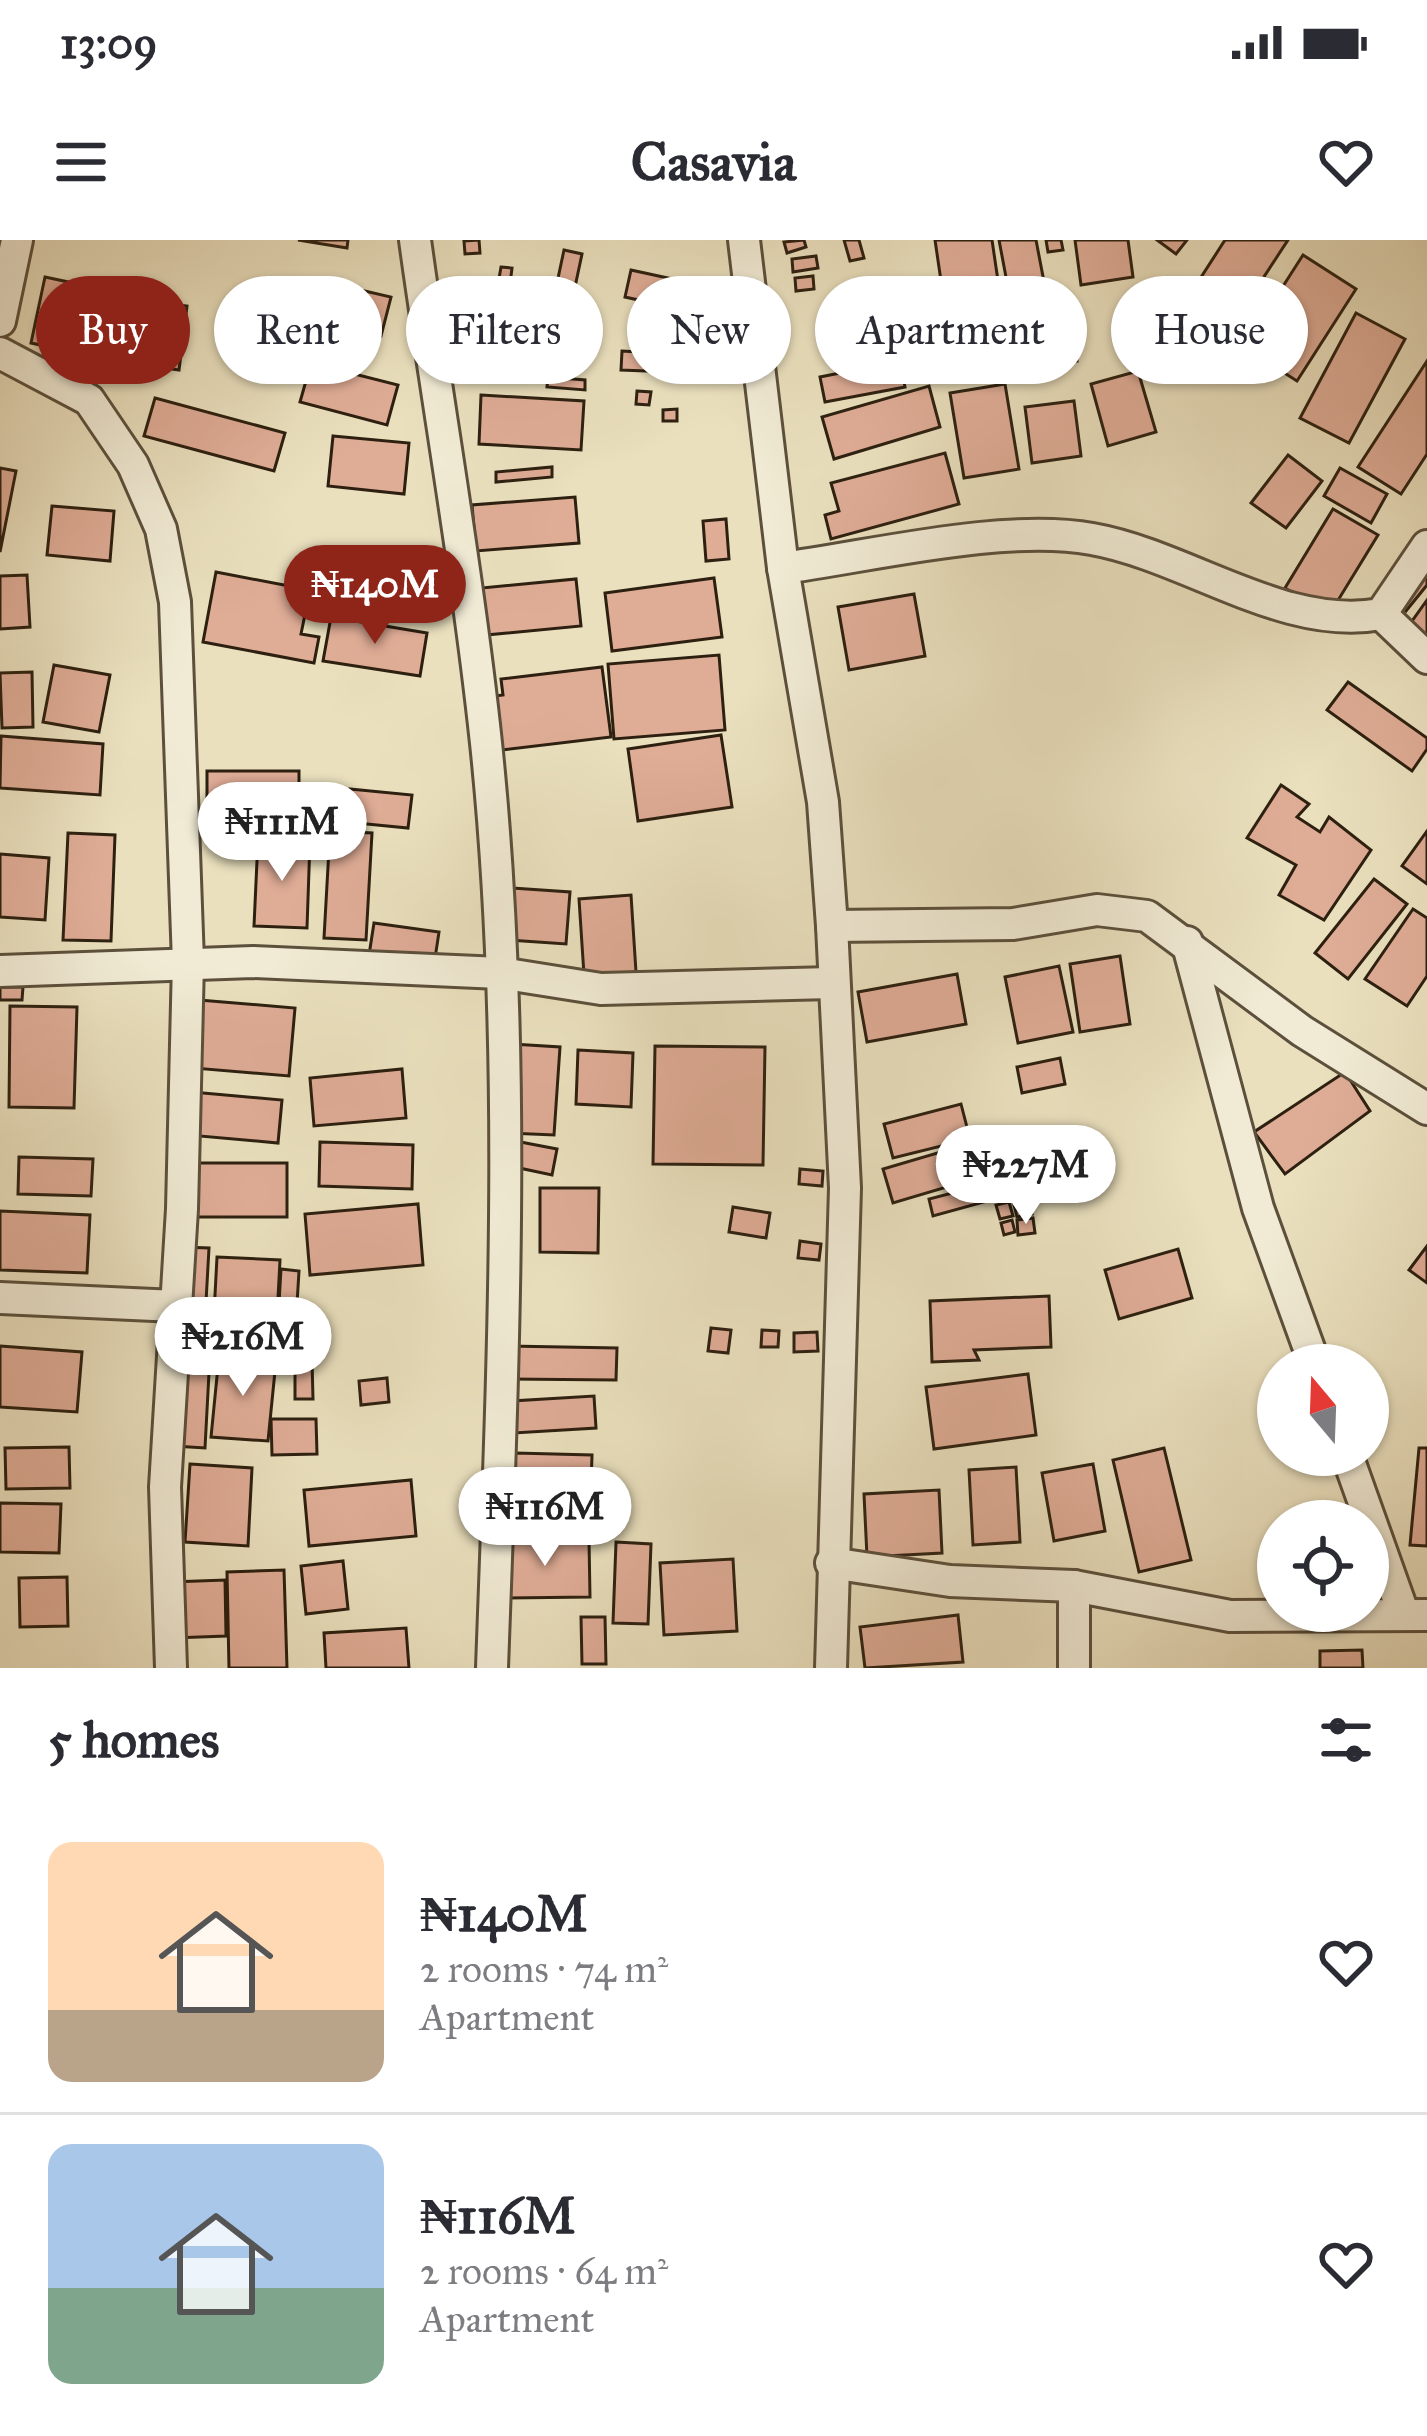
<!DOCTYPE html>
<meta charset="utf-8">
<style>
:root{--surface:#fff;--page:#f2f2f3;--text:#2b2b33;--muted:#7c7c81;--line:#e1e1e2;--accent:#8f2418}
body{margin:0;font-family:"IM FELL Great Primer",serif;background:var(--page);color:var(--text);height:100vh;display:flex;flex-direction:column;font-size:45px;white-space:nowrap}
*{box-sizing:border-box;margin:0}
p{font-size:39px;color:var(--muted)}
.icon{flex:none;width:66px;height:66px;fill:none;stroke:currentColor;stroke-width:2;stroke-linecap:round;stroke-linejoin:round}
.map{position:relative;height:1428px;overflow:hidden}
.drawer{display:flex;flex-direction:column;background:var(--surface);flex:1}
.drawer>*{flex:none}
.guide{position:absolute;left:36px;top:36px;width:1356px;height:108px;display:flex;gap:24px}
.needle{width:78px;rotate:341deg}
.controls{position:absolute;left:1257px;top:1104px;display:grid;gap:24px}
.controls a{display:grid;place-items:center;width:132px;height:132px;border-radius:50%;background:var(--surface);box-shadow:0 3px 9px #0004;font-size:60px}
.price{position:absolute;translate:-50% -102px;padding:0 27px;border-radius:42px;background:#fff;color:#222;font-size:39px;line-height:78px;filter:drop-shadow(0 3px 6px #0008)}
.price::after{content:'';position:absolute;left:50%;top:72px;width:36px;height:27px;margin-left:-18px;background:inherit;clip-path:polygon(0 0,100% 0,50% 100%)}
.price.selected{background:var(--accent);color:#fff}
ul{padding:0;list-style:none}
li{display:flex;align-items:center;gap:36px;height:300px;padding:0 48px}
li+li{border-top:3px solid var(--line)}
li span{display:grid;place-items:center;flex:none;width:336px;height:240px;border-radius:24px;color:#555}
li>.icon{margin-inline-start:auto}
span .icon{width:144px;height:144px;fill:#fffc;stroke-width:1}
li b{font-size:51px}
h2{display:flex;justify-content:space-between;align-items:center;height:144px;padding:0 48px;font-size:51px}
.chip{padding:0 42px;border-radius:54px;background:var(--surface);box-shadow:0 3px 9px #0004;font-size:42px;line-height:108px}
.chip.selected{background:var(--accent);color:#fff}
.status{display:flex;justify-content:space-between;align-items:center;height:84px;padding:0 60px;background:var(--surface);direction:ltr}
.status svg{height:33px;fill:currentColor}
header{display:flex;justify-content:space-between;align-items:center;height:156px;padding:0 48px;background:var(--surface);font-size:54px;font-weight:700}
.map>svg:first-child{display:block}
</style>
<div class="status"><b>13:09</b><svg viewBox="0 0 49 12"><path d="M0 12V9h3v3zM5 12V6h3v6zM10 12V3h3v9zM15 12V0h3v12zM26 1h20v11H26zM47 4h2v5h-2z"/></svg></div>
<header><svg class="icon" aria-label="menu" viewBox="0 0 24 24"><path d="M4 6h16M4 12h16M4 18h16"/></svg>Casavia<svg class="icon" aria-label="heart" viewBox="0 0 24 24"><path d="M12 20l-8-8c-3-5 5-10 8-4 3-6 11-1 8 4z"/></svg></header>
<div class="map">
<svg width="1427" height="1428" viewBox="0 0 1427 1428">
<rect width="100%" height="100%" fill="#eae0be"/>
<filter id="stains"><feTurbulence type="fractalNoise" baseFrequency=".00167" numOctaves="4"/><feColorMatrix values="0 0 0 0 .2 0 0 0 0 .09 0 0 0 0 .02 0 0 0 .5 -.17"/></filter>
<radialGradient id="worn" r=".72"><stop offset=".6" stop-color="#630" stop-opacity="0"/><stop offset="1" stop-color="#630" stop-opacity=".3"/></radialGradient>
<g fill="#dfac96" stroke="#2d2010" stroke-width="3">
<polygon points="298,0 348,0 347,8"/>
<polygon points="479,0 480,13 465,14 464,1"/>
<polygon points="804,0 806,7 787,13 784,2"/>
<polygon points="844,0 859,0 864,18 850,21"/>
<polygon points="935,0 992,0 1002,68 946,75"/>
<polygon points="999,0 1036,0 1045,47 1009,53"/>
<polygon points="1046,0 1061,0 1063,10 1048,12"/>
<polygon points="1075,0 1128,0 1133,37 1081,45"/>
<polygon points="1157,0 1187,0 1176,14"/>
<polygon points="1225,0 1288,0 1231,87 1187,59"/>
<polygon points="564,10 582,14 572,61 554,57"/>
<polygon points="1303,15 1356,49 1297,141 1244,107"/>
<polygon points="816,16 818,28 793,32 792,19"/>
<polygon points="501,27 512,28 509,52 497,50"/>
<polygon points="631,30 686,42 679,69 625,57"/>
<polygon points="813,36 814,49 796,51 795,38"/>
<polygon points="45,37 73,43 59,109 31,103"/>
<polygon points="309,38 391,57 381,96 299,77"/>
<polygon points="139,60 187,66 179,130 131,123"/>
<polygon points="1168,73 1229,105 1211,138 1149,106"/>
<polygon points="1356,73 1405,99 1349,203 1300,178"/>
<polygon points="1074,74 1077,121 1019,124 1016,78"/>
<polygon points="865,90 867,112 850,113 848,91"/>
<polygon points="622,111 672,114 671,132 621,130"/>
<polygon points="900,121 905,147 825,162 820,137"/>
<polygon points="1427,121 1427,214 1401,254 1358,227"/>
<polygon points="311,123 398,145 387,185 300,162"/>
<polygon points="1138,131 1156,192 1108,206 1091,144"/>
<polygon points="548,137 585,140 585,150 547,147"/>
<polygon points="1005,144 1019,229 964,238 950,153"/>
<polygon points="929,146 940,187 834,219 822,177"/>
<polygon points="637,151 651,152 649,165 636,164"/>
<polygon points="481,155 584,161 581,210 479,204"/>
<polygon points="155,158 285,193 274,231 144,196"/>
<polygon points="1074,161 1081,216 1032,223 1025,167"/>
<polygon points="677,169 677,181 663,181 663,170"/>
<polygon points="333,196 409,203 404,254 328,246"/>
<polygon points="945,213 959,264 831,299 825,275 839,271 831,243"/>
<polygon points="1288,215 1322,241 1286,288 1251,263"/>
<polygon points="552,227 552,237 496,242 496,232"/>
<polygon points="0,228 16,231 0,312"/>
<polygon points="1340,228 1387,254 1371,283 1324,256"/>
<polygon points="575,257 579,303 476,311 472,265"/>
<polygon points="52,266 114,271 110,321 47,315"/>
<polygon points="1333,269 1378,295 1329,375 1285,348"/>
<polygon points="726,279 729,319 706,321 703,281"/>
<polygon points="1427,316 1427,345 1406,371 1396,361"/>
<polygon points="216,332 310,350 301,394 319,397 314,423 203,402"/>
<polygon points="27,335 30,387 0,389 0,336"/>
<polygon points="714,338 722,397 612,411 605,353"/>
<polygon points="576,339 581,386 475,396 471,349"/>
<polygon points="914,354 925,416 849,430 838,367"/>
<polygon points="1427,360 1427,396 1410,384"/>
<polygon points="331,377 427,393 420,436 323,421"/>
<polygon points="719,415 725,490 614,499 608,424"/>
<polygon points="54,425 110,435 99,492 43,482"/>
<polygon points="602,427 611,497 494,511 487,457 503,455 501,439"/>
<polygon points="32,432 33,487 2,488 0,433"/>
<polygon points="1348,442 1427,498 1427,509 1412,531 1327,470"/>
<polygon points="721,495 732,567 638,581 628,509"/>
<polygon points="1,496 103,504 100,555 0,548"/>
<rect x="207" y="531" width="92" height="43"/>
<polygon points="1281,545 1309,564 1297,577 1320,592 1329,577 1371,610 1324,680 1279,655 1296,625 1247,598"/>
<polygon points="350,549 412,555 408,588 346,582"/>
<polygon points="330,591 372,593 366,700 324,698"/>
<polygon points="1427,591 1427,644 1402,626"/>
<polygon points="68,593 115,595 111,701 63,700"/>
<polygon points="258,599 310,601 307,688 254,686"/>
<polygon points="0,614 49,618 45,680 0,677"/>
<polygon points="1374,639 1407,664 1348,739 1315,713"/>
<polygon points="512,648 570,652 566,704 509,700"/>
<polygon points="631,655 636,732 584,735 579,659"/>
<polygon points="1413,669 1427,678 1427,736 1407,766 1365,739"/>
<polygon points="374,683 439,692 434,725 369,715"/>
<polygon points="1120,716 1130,784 1080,792 1070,724"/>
<polygon points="1059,726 1073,792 1018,803 1005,737"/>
<polygon points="957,734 966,784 867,802 858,752"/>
<polygon points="0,747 23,747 22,760 0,760"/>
<polygon points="199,760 295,768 289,836 193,828"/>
<polygon points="10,766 77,767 74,868 9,867"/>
<polygon points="512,804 560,807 554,895 506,893"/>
<polygon points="655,806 765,807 763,925 653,924"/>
<polygon points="578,810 633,813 631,867 576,864"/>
<polygon points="1060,818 1065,844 1022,853 1017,827"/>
<polygon points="402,829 406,878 314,886 310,838"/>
<polygon points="1345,832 1370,871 1285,934 1254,892"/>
<polygon points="192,852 282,860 278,903 188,895"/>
<polygon points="961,864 970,899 893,918 884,884"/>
<polygon points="995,896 1004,930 893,963 883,929"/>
<polygon points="510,900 557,909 552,935 505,925"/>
<polygon points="320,902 413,905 412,949 319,946"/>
<polygon points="19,917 93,919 91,956 18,954"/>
<rect x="185" y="923" width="102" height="54"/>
<polygon points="800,929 823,931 822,946 799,944"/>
<polygon points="998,941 1002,957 933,976 929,959"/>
<polygon points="540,948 599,948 598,1013 540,1012"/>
<polygon points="1028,958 1032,974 1017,977 1013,961"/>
<polygon points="1009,962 1013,976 1000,979 996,965"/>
<polygon points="418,964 423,1025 310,1035 305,974"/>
<polygon points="733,967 770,973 766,998 729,992"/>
<polygon points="0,971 90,975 87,1033 0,1030"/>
<polygon points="1033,978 1035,993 1018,995 1017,980"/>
<polygon points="1012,980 1015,992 1004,995 1001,983"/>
<polygon points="800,1001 821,1004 819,1020 798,1018"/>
<polygon points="1427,1006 1427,1043 1409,1030"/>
<polygon points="181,1007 209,1008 204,1098 177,1097"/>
<polygon points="1178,1009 1192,1058 1119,1079 1105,1030"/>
<polygon points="217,1017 280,1020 276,1096 213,1093"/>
<polygon points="281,1029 299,1031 297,1064 279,1063"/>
<polygon points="1049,1056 1051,1107 974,1110 979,1120 932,1122 930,1061"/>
<polygon points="711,1088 731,1090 728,1113 708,1111"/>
<polygon points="762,1090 779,1091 778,1107 761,1107"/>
<polygon points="817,1092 818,1111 794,1112 794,1093"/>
<polygon points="0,1106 82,1112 77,1172 0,1167"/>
<polygon points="505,1106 617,1108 616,1140 505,1139"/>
<polygon points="179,1113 210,1114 205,1208 174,1206"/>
<polygon points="219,1116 276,1121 268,1201 211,1197"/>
<polygon points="295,1120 312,1120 313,1159 295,1159"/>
<polygon points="1028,1134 1036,1195 934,1209 926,1147"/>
<polygon points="387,1138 389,1162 361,1165 359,1141"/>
<polygon points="594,1156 596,1188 514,1193 512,1161"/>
<polygon points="271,1179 316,1179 317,1214 272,1215"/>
<polygon points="69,1207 70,1248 6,1249 5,1208"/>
<polygon points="1164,1208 1191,1320 1139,1332 1113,1220"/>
<polygon points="1419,1208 1427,1208 1427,1306 1410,1305"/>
<polygon points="515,1213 592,1215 590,1282 513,1281"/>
<polygon points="190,1224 252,1228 248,1306 185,1302"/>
<polygon points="1093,1224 1105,1291 1054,1301 1042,1233"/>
<polygon points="1016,1227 1020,1302 973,1305 969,1230"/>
<polygon points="411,1240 416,1296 309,1306 304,1250"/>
<polygon points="939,1250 942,1313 867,1317 864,1254"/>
<polygon points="0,1263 61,1264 59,1313 0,1312"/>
<polygon points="589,1300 590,1357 500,1358 500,1301"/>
<polygon points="616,1302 651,1304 648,1384 613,1383"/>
<polygon points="733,1319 737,1391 664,1395 660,1323"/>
<polygon points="343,1321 348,1369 306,1374 301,1326"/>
<polygon points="284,1330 287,1428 229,1428 227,1332"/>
<polygon points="67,1337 68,1386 20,1387 19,1338"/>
<polygon points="225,1340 226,1396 173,1398 171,1342"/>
<polygon points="958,1375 963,1422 865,1428 860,1387"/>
<polygon points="581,1377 605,1377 606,1424 582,1424"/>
<polygon points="406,1388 409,1428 326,1428 324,1393"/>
<polygon points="1362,1410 1363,1428 1320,1428 1320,1411"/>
</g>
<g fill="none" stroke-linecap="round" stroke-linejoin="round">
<defs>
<g id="minor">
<path d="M415 0C438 167 468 335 486 503 518 807 503 1123 492 1428"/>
<polyline points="744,0 783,328 823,562 832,686 845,948 831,1428"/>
<polyline points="0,81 17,0"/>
<polyline points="0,113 89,160 133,225 161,289 175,362 188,722 182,969 165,1247 171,1428"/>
<path d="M783 328C872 316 1005 283 1092 299 1188 316 1284 392 1381 374L1427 306"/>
<polyline points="1381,374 1427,418"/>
<polyline points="832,686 1013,684 1097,670 1147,676 1302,791 1427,869"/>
<polyline points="1187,702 1258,968 1315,1125"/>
<polyline points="0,731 253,722 500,733 601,749 832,743"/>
<polyline points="0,1058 176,1066"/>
<polyline points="1347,1215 1404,1375"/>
<polyline points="831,1323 950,1341 1074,1346 1230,1376 1427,1375"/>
<polyline points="1074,1346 1074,1428"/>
</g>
</defs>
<use href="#minor" stroke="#5c503c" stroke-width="36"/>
<use href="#minor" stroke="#f1ebd5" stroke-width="30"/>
</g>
<rect width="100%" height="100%" filter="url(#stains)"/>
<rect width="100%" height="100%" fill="url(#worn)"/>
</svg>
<div class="controls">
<a><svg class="needle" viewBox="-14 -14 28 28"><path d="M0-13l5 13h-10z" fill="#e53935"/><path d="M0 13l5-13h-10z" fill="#7c7c81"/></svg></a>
<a><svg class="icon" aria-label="locate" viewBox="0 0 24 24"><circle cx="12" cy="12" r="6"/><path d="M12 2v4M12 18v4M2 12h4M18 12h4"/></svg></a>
</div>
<b class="price selected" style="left:375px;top:407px">₦140M</b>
<b class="price" style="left:282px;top:644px">₦111M</b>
<b class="price" style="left:1026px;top:987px">₦227M</b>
<b class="price" style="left:243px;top:1159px">₦216M</b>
<b class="price" style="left:545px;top:1329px">₦116M</b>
<div class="guide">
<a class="chip selected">Buy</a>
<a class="chip">Rent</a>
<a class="chip">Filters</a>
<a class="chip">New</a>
<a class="chip">Apartment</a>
<a class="chip">House</a>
</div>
</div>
<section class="drawer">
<h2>5 homes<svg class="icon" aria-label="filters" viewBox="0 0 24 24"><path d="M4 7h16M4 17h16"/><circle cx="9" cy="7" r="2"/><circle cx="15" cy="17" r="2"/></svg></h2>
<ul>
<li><span style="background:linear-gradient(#ffd9b3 70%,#b9a48a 0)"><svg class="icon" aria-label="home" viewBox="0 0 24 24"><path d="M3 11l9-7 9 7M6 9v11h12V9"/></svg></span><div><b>₦140M</b><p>2 rooms · 74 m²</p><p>Apartment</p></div><svg class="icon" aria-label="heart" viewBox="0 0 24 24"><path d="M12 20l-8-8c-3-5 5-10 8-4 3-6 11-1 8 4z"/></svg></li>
<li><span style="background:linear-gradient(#a9c7e8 60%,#7fa58c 0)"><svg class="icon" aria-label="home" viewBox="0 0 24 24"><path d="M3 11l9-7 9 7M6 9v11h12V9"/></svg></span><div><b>₦116M</b><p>2 rooms · 64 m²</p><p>Apartment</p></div><svg class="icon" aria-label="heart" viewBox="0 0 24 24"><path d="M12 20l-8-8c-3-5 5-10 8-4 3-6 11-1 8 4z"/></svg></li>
</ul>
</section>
